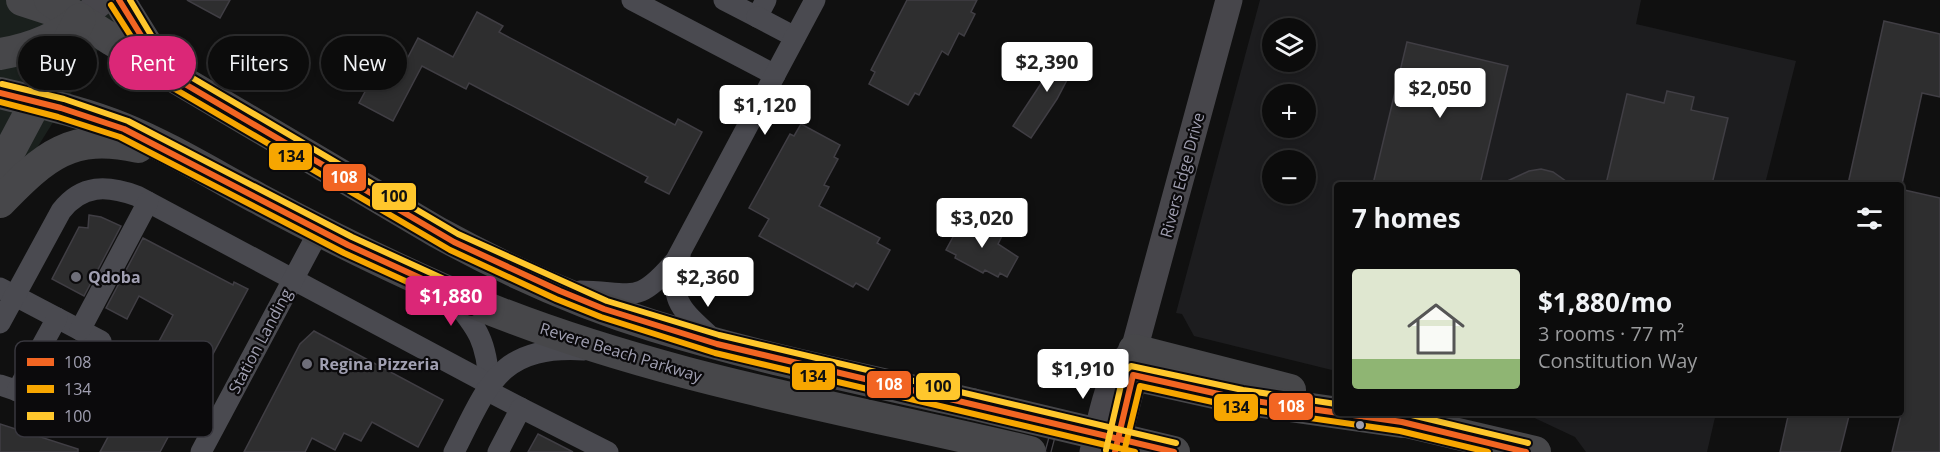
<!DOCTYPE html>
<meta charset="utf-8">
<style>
:root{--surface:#0c0c0c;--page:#151515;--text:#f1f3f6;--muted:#9a9b9d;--line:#2c2c2d;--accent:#db2777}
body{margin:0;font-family:"Open Sans",sans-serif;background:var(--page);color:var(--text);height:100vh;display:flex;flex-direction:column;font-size:22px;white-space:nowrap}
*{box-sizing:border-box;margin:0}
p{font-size:20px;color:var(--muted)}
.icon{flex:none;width:33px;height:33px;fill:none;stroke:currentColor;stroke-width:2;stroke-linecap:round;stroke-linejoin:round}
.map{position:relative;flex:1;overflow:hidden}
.panel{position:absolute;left:1334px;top:182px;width:570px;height:234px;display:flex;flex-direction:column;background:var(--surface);border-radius:6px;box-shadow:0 3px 9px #0003,0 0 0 2px var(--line)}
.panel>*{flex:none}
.banner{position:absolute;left:18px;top:36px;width:570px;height:54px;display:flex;gap:12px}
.fabs{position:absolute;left:1262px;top:18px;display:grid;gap:12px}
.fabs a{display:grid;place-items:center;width:54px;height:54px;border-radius:50%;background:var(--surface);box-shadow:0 3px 9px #0003,0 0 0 2px var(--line);font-size:30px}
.price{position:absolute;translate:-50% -51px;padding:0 14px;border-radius:6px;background:#fff;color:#222;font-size:20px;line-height:39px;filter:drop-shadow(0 2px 3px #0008)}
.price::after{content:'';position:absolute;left:50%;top:36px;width:18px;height:14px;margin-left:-9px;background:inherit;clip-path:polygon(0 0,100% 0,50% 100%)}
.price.active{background:var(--accent);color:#fff}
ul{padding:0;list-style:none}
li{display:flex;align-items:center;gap:18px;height:150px;padding:0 18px}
li span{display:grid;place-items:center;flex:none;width:168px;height:120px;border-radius:6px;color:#555}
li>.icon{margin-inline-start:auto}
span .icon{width:72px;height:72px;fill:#fffc;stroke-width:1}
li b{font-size:26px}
h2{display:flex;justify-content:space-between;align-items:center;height:72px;padding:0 18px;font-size:26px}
.chip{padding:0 21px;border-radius:27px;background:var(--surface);box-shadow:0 3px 9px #0003,0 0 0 2px var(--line);font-size:21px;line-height:54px}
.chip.active{background:var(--accent);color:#fff}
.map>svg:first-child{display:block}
</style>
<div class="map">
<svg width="1940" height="452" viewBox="0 0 1940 452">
<rect width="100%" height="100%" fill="#101010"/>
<g fill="#1d1d1f" fill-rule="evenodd">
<path d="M1260 0H1641L1636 24 1796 61 1765 184H1336V371L1194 336 1182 314 1176 313ZM1272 28H1305V62H1272ZM1272 94H1305V128H1272ZM1272 160H1305V194H1272Z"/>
<polygon points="1524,413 1716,413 1707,452 1586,452 1575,437"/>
</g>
<polygon fill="#1a201d" points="0,0 129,0 32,156 0,216"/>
<g fill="#2e2e2f" stroke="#403e44" stroke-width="1.5">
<polygon points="187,0 230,0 220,18"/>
<polygon points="907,0 977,0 971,12 975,14 964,36 959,33 948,55 942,51 919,95 915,93 908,105 869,84 875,72 871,70"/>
<polygon points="477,12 503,26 499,32 675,125 678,119 702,132 669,194 645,182 648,177 469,83 466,89 422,66 393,121 359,103 388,49 407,59 418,38 453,57"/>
<polygon points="1884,21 1940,34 1940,97 1922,93 1902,184 1848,184"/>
<polygon points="1407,42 1508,66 1480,184 1373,184"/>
<polygon points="1061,47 1079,57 1057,99 1031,138 1013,126 1042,82"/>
<polygon points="1667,91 1694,97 1691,110 1728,118 1712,184 1606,184 1627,94 1664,103"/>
<polygon points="801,124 840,145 834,157 838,159 824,185 829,187 819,206 880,238 877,243 890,250 868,290 856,283 853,287 759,236 769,219 749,208 790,134 794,136"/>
<polygon points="1541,169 1553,172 1570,184 1501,184 1529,171"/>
<polygon points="1900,189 1940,198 1940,452 1892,452 1901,415"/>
<polygon points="89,215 101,217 121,226 84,296 52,279 79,227 88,228"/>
<polygon points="975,219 1003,234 998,244 1018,257 1007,277 1000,273 998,277 985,270 983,273 955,258 956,255 946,250 960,224 970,230"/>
<polygon points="143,238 233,285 234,282 248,289 160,452 100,452 173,315 139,296 127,319 106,308"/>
<polygon points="314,331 443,400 418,447 372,422 361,441 344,433 335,450 312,438 305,452 244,452 300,344"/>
<polygon points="1789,412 1850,412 1840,452 1780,452"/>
<polygon points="0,424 78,449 78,452 0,452"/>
<polygon points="538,434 573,452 528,452"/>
</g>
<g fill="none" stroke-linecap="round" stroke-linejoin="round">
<g stroke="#4a4a50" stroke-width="21">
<polyline points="632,0 775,75"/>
<polyline points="724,0 757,17 766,0"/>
<polyline points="757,17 795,37"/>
<path d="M680 256C666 303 684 311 715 341"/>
<polyline points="0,288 101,341 66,407 0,385"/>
<path d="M580 291C634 292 637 306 676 260L815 0"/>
<path d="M451 297C478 328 487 342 489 384"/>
<path d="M0 323 61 211C82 184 107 185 137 196L489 384"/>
<polyline points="80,330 148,202"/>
<polyline points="486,390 521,408"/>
<polyline points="17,391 57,318"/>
<polyline points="201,452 319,231"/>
<path d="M454 452C488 386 498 345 584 350"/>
<polyline points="498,452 521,408 608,452"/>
</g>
<g stroke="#47464b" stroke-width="27">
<polyline points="80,19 104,0"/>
<path d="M1093 452C1102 417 1106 376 1133 351"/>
<polyline points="1115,452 1131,388 1134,350 1229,0"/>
</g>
<g stroke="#47474a" stroke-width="32">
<polyline points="22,0 68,15"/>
<path d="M50 0 112 40 437 232C506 270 580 303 654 326 759 358 866 380 972 404"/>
<polyline points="119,0 150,50 161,62"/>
<path d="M0 54C29 49 57 39 79 20"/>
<path d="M0 93C41 103 83 112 122 128 169 147 214 175 259 199 330 237 402 273 477 304 655 377 844 408 1030 452"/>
<polyline points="0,169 80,19"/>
<path d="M0 202C45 156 71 132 138 147"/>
<polyline points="1134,350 1290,390"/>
<polyline points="1119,367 1133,375 1241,399 1402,422"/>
<polyline points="1381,416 1535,452"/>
</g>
<defs>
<polyline id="rail" points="1048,452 1052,437"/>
</defs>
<use href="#rail" stroke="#46454a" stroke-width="7"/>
<use href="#rail" stroke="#0b0a0c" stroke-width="4.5" stroke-dasharray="14" stroke-linecap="butt"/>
<polyline stroke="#47474a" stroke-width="32" points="972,404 1174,452"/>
<defs>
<g id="bus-1">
<polyline points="119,0 150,50 173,77 454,242 560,291 604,309 717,344 1174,452"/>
<polyline points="0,93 61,108 124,129 348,245 475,303"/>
<polyline points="1115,452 1133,375 1241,399 1402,422 1526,452"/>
</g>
<g id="bus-2">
<polyline points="111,5 143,55 168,85 450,250 556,299 601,317 715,353 1135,452"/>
<polyline points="0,102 58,117 120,137 344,253 471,311"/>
<polyline points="1124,452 1140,386 1240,408 1400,431 1488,452"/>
</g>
<g id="bus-3">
<polyline points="130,0 157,45 179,70 458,234 607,301 719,335 1176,443"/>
<polyline points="2,84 64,99 128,121 352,237 479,295"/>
<polyline points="1399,412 1528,443"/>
<polyline points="1106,450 1124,372 1131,366 1243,390 1336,404"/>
</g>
</defs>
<use href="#bus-1" stroke="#0b0a0c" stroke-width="10"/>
<use href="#bus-2" stroke="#0b0a0c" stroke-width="10"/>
<use href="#bus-3" stroke="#0b0a0c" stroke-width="10"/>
<use href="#bus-1" stroke="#f26522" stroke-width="6"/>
<use href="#bus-2" stroke="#f7a600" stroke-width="6"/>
<use href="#bus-3" stroke="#ffc72c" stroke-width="6"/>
</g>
<g fill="#6e6e79" stroke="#0b0a0c" stroke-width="2">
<circle cx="76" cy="277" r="6"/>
<circle cx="307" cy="364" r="6"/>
</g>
<circle fill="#a1a0b2" stroke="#0b0a0c" stroke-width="2" cx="1360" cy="425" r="5"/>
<g text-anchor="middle" stroke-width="4.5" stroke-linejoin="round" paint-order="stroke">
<g font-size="16" fill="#a1a0b2" stroke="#0b0a0c">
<text transform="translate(1182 175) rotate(-75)" y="6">Rivers Edge Drive</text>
<text transform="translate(260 341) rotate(-62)" y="6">Station Landing</text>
<text transform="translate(621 352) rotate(17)" y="6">Revere Beach Parkway</text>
</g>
<g font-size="16" font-weight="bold" fill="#a1a0b2" stroke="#0b0a0c" text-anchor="start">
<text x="88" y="283">Qdoba</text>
<text x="319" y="370">Regina Pizzeria</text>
</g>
</g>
<rect x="15" y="341" width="198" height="96" rx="9" fill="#0b0a0c" stroke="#38373e" stroke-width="1.5"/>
<rect x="27" y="358" width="27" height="8" fill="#f26522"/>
<rect x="27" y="385" width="27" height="8" fill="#f7a600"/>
<rect x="27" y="412" width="27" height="8" fill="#ffc72c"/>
<g font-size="16" fill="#a1a0b2">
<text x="64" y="368">108</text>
<text x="64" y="395">134</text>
<text x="64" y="422">100</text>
</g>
<g stroke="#0b0a0c" stroke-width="2">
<rect x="268" y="142" width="45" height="29" rx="6" fill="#f7a600"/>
<rect x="322" y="163" width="45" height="29" rx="6" fill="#f26522"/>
<rect x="371" y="182" width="46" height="29" rx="6" fill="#ffc72c"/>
<rect x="791" y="362" width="45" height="29" rx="6" fill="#f7a600"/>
<rect x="866" y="370" width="46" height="29" rx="6" fill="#f26522"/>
<rect x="915" y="372" width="46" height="29" rx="6" fill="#ffc72c"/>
<rect x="1268" y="392" width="46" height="29" rx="6" fill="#f26522"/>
<rect x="1213" y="393" width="46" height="29" rx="6" fill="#f7a600"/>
</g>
<g font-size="16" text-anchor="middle" font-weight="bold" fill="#fff">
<text x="344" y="183">108</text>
<text x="889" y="390">108</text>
<text x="1291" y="412">108</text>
</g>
<g font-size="16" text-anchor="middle" font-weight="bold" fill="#111">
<text x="291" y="162">134</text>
<text x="394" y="202">100</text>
<text x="813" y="382">134</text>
<text x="938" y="392">100</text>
<text x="1236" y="413">134</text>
</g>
</svg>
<div class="fabs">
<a><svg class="icon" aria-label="layers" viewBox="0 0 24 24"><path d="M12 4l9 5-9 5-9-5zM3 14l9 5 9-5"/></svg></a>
<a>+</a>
<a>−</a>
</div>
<b class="price" style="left:1047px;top:93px">$2,390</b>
<b class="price" style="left:1440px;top:119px">$2,050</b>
<b class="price" style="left:765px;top:136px">$1,120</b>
<b class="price" style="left:982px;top:249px">$3,020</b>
<b class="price" style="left:708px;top:308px">$2,360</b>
<b class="price active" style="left:451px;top:327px">$1,880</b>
<b class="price" style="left:1083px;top:400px">$1,910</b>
<div class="banner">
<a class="chip">Buy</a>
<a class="chip active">Rent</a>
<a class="chip">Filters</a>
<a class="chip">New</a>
</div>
<section class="panel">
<h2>7 homes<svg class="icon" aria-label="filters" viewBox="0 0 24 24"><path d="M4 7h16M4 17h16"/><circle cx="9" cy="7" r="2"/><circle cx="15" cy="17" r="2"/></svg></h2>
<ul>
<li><span style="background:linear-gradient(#dfe7d0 75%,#8fb573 0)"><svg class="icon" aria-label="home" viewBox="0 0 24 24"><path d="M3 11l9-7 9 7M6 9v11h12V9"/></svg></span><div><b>$1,880/mo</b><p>3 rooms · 77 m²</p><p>Constitution Way</p></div></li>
</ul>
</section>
</div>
